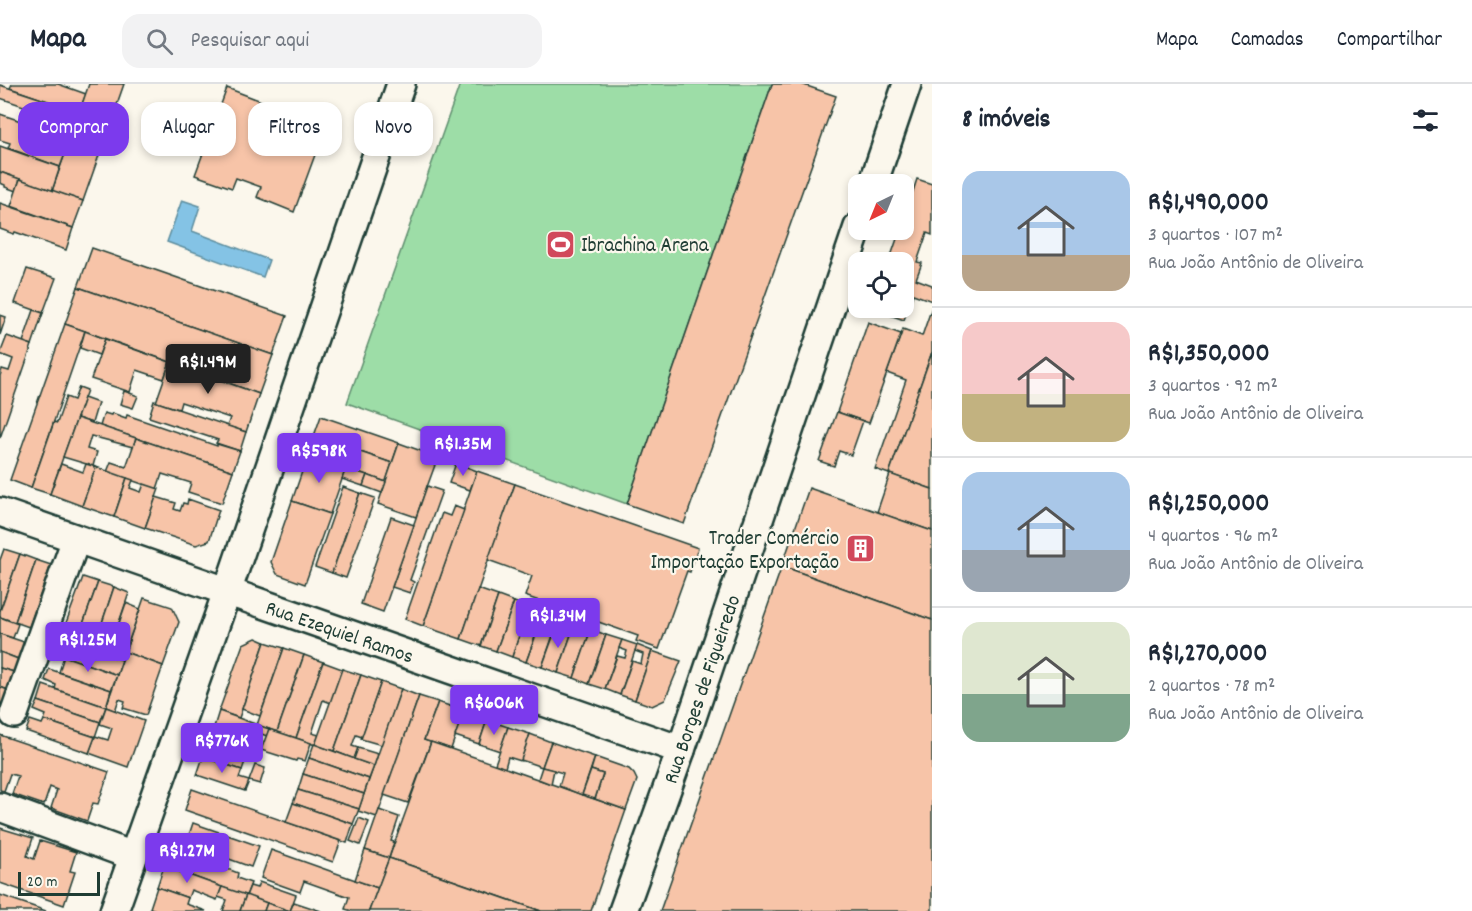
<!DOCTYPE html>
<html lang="pt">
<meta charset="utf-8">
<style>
:root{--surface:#fff;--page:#f2f2f3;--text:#1f2937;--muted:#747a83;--line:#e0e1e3;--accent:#7c3aed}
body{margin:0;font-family:Dekko,sans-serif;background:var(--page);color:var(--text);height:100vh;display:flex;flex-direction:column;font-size:22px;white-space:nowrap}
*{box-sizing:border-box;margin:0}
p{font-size:20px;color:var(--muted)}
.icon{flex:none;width:33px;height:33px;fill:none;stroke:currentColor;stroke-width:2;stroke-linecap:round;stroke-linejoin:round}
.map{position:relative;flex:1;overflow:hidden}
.drawer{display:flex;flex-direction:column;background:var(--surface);width:540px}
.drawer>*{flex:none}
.hud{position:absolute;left:18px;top:18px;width:570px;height:54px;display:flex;gap:12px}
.needle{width:39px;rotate:223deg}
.fabs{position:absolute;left:848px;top:90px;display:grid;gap:12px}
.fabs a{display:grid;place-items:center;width:66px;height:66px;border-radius:12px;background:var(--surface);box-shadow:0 3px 9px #0003;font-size:30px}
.scale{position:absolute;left:18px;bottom:15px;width:82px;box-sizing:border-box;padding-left:6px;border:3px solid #1f3d34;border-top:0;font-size:16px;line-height:21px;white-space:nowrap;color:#1f3d34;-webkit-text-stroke:4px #fbf7ec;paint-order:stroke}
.price{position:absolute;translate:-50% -51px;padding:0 14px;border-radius:6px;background:var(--accent);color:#fff;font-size:20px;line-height:39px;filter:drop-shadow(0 2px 3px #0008)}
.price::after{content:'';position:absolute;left:50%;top:36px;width:18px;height:14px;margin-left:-9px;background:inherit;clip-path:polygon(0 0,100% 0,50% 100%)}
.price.selected{background:#222;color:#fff}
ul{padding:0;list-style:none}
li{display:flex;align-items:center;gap:18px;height:150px;padding:0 30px}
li+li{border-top:2px solid var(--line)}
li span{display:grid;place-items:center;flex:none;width:168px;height:120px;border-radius:18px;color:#555}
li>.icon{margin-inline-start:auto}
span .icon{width:72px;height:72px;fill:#fffc;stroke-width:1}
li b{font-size:26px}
h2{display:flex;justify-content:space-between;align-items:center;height:72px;padding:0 30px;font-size:26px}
.chip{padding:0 21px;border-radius:18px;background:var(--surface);box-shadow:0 3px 9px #0003;font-size:21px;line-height:54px}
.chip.selected{background:var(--accent);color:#fff}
header{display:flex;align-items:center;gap:36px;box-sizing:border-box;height:84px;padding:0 30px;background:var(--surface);border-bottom:2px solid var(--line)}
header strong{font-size:28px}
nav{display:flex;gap:33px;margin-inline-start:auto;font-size:21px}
.search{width:420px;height:54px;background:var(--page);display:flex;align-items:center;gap:15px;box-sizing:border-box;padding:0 21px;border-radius:18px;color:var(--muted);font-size:22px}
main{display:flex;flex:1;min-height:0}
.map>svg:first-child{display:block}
</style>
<header>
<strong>Mapa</strong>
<div class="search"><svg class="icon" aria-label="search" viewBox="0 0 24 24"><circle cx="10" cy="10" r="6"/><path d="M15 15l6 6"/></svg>Pesquisar aqui</div>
<nav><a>Mapa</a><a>Camadas</a><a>Compartilhar</a></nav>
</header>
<main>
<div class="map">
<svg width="932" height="827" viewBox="0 0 932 827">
<rect width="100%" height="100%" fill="#fbf7ec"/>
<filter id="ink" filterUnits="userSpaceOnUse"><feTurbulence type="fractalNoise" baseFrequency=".0167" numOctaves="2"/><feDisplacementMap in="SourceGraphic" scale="12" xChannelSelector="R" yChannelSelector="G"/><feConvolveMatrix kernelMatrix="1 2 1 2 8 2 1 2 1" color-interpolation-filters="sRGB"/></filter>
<g filter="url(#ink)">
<polygon fill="#9ddda7" stroke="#5e8d6e" stroke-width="1.5" points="460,0 772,0 627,420 347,319"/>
<polygon fill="#84c3e5" stroke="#5c8d9e" stroke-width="1.5" points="182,116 200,122 192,147 269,176 263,193 167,158"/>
<g fill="#f7c4a8" stroke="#1f3d34" stroke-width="1.5">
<polygon points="12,0 58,0 86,10 79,28 10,4"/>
<polygon points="89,0 124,0 83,117 52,107"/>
<polygon points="772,0 801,0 836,12 684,440 627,420"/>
<polygon points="0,1 48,17 44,29 0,14"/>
<polygon points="227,4 264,18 260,29 284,38 288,27 326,41 294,128 257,113 261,103 236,94 232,104 195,91"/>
<polygon points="68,24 79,28 71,54 59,49"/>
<polygon points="0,30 71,54 60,83 8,64 10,59 0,56"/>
<polygon points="0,62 60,83 52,107 0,88"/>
<polygon points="0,88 20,95 16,107 5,103 5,101 0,99"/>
<polygon points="20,95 83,117 73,144 11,122"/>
<polygon points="917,95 932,100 932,151 927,149 917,178 922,179 916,195 932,201 932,217 913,210 904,236 873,225 903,224 903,178 889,178 900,146 903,146 903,138"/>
<polygon points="0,119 73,144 66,166 15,148 14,150 0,145"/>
<polygon points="92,164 287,232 273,271 78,203"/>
<polygon points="27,185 56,194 43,229 15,219"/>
<polygon points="78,203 273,271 259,310 65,240"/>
<polygon points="932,223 932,268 889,390 875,385 906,296 887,289 903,245 922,252"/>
<polygon points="34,226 43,229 32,261 23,258"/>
<polygon points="0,231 6,233 0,251"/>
<polygon points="868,238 901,250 869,339 837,328"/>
<polygon points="65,240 85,247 31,404 10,396"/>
<polygon points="85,247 105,255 99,271 80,264"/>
<polygon points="7,252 32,261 0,354 0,292 2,285 9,287 13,275 0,270"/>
<polygon points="105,255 170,278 164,295 137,286 130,308 91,295"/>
<polygon points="932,268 932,405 889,390"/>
<polygon points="170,278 259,310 246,348 227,342 230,334 181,318 179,325 156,318"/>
<polygon points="79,303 87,306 50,410 31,404 54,338 57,339 66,313 74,316"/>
<polygon points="124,307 138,312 133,324 120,320"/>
<polygon points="84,314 98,319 92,339 77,334"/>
<polygon points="154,317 246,348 240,367 216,359 218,356 149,333"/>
<polygon points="837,328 863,337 851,371 839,367 834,382 819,377"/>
<polygon points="104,329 111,331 112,329 126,334 127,331 217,362 217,360 240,367 233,387 100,342"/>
<polygon points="321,332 399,359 392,379 314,352"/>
<polygon points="77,334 136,354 133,363 91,352 87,365 97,368 93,382 63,373"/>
<polygon points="314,352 392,379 386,398 308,370"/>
<polygon points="136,354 233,387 222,419 188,408 191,399 162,390 157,405 107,388 111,378 126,383"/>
<polygon points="399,359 438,373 416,433 378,420"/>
<polygon points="308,370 346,384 330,430 292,417"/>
<polygon points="456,379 477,387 470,406 449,399"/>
<polygon points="61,380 83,388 86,380 96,383 82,422 50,410"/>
<polygon points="96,383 127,394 114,433 82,422"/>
<polygon points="346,384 367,391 363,402 342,395"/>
<polygon points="477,387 515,400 461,555 423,542"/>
<polygon points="890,390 932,405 932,447 877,428"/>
<polygon points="367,391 386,398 382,409 363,402"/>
<polygon points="127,394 133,396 130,404 141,408 144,400 159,405 145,444 114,433"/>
<polygon points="515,400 698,464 690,488 687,487 659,565 636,557 638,552 525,512 532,492 488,476"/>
<polygon points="427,402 442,407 410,496 414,498 410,509 392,503"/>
<polygon points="343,403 360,409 332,489 315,483"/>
<polygon points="809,404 932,447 932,536 782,482"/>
<polygon points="360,409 375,414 346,494 332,489"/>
<polygon points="156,413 176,419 174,425 180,427 183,419 187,420 188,415 219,426 209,457 196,461 145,444"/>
<polygon points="292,417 330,430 305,500 277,490 271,478"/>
<polygon points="454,422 464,426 423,542 405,535 442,429 450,432"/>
<polygon points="391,433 414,441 383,528 361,520"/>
<polygon points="4,465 20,470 0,527 0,476"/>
<polygon points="20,470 36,476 15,538 0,533 0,527"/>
<polygon points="36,476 51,481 29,543 15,538"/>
<polygon points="782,482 932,536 932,827 660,827"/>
<polygon points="83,493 98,498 76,560 60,555"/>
<polygon points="98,498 114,503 93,566 76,560"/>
<polygon points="114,503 129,509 108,571 93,566"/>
<polygon points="478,505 498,512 481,562 461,555"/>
<polygon points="498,512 514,518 496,567 481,562"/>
<polygon points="144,514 172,523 179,538 163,582 125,568"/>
<polygon points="514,518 529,523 512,573 496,567"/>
<polygon points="126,519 140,525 122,576 108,571"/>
<polygon points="538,527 544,528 526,578 512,573 524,537 533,541"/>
<polygon points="551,531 559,534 542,583 526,578 539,543 546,545"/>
<polygon points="0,533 18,540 13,554 0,550"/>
<polygon points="566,537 575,539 558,589 542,583 554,550 561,553"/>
<polygon points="575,539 591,545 574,594 558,589"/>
<polygon points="591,545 606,551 589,600 574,594"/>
<polygon points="0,550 24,558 18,575 0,568"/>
<polygon points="606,551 622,556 605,605 589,600"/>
<polygon points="256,554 265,558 239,634 219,627 243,560"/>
<polygon points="60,555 122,576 117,591 55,569"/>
<polygon points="622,556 637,561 620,611 605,605 617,572 625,574 627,567 619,564"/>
<polygon points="265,558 284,564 260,632 242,625"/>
<polygon points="637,561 652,567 635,616 620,611 632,577 641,580 643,570 635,567"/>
<polygon points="284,564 304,571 277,648 257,641"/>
<polygon points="652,567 681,577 665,616 652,622 635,616"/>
<polygon points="0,568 18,575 14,588 0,584"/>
<polygon points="125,568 163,582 146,631 123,624 125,617 119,615 115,627 106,623"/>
<polygon points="304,571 323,578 296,654 277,648"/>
<polygon points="64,572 117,591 111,606 59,588"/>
<polygon points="323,578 342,585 331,619 323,616 312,649 319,651 315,661 296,654"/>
<polygon points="0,584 14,588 8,606 0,603"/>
<polygon points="49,585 111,606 106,623 55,605 56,601 45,596"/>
<polygon points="342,585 361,591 334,667 315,661"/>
<polygon points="361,591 381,598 362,653 356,651 352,662 358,664 354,675 334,667"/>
<polygon points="381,598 401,605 382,661 361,655"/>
<polygon points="43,601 106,623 100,638 38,617"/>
<polygon points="0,603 8,606 2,621 0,620"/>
<polygon points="401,605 419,612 377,733 358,727"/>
<polygon points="419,612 438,618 424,656 431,658 408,719 384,711"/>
<polygon points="38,617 100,638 95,653 44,636 46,631 34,626"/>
<polygon points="438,618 464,627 451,665 424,656"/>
<polygon points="106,623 144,637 128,683 89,669 95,652 108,656 112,644 100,640"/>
<polygon points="219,627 269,645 267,652 256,648 253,657 214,643"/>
<polygon points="464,627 487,636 479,660 455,652"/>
<polygon points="30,636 42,640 44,636 95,653 89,669 26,647"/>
<polygon points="487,636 508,643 500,667 479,660"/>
<polygon points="214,643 253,657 250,665 260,668 257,675 208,659"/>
<polygon points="508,643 530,650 521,677 508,673 505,684 495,680"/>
<polygon points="269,645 311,659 305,677 297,675 296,677 261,666"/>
<polygon points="530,650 551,658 542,683 521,676"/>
<polygon points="0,651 109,688 98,720 93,719 87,737 51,724 57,706 50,703 44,721 12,710 18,692 10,690 4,707 0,706"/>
<polygon points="431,658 626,726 591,827 541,827 389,774"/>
<polygon points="551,658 595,673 582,711 559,702 563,689 542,683"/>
<polygon points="208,659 247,672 242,686 203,673"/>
<polygon points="314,660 374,682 369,695 309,674"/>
<polygon points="358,664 378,670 374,682 354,675"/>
<polygon points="203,673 242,686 239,694 249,697 245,707 197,691"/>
<polygon points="595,673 629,685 634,690 637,696 626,726 595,715 603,690 591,686"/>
<polygon points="309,674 369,695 364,710 303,690"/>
<polygon points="255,681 265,684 260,700 249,697"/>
<polygon points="542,683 554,686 551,700 538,695"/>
<polygon points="591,686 603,690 595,715 582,711"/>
<polygon points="303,690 364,710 359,725 298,706"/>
<polygon points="192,705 341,757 333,778 185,726"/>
<polygon points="298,706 359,725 353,740 293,719"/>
<polygon points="293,719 353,740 347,759 286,738"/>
<polygon points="379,726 399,733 391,757 394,758 389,774 365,766"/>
<polygon points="359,734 369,738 360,761 350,757"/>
<polygon points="193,739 259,762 251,783 207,767 204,775 186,768 191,755 188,754"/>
<polygon points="0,744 33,754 27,772 34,775 40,757 76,768 70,787 75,788 64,821 0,799"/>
<polygon points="171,763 238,789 237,794 251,799 246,812 164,782"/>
<polygon points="271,766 378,804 369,827 352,827 345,825 349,813 304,797 300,808 261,794"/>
<polygon points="365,766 389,774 378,804 355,796"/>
<polygon points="389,774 541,827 369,827"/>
<polygon points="164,782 222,803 217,816 191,806 188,814 157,803"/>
<polygon points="259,798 296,811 290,827 246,812 250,802 257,804"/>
<polygon points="157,803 188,814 186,820 206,827 159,827 150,824"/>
<polygon points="222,803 246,811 240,827 223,827 227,816 218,813"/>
<polygon points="0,811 46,827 0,827"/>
<polygon points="246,811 267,819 264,827 240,827"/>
<polygon points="294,818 321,827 290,827"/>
<polygon points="267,819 290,827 264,827"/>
</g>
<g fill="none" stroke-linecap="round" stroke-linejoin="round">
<defs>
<g id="minor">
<polyline points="873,100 907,0"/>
<polyline points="0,428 681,666"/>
<polyline points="14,630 76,455"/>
<polyline points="0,723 133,772"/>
<polyline points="114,827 227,508 401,0"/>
<polyline points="623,827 681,666 858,143"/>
</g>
</defs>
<use href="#minor" stroke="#1f3d34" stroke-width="32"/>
<use href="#minor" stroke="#fbf7ec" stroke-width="27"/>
</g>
</g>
<defs>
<symbol id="stadium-square" viewBox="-11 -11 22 22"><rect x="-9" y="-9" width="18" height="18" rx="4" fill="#d1495b" stroke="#fbf7ec"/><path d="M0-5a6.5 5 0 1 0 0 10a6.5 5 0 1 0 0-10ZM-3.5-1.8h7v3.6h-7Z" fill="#fff"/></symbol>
<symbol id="building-square" viewBox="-11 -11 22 22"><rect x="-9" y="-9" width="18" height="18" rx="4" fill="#d1495b" stroke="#fbf7ec"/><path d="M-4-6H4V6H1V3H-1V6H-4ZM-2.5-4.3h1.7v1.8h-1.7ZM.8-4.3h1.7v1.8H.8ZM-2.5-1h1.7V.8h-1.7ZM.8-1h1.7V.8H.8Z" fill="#fff"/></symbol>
</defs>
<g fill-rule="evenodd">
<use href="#stadium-square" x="544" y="144" width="33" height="33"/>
<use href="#building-square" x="844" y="448" width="33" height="33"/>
</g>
<g text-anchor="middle" stroke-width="4.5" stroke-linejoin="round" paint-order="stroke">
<g font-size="21" fill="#1f3d34" stroke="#fbf7ec" text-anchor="start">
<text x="581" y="167">Ibrachina Arena</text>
<text x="839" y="460" text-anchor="end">Trader Comércio<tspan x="839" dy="24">Importação Exportação</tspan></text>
</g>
<g font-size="21" fill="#1f3d34" stroke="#fbf7ec">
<text transform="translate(340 547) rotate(19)" y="7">Rua Ezequiel Ramos</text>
<text transform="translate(701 605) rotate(-71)" y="7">Rua Borges de Figueiredo</text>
</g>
</g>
</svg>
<div class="fabs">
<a><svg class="needle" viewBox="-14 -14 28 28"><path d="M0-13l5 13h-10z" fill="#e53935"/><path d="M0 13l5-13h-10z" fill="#747a83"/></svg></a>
<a><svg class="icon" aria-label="locate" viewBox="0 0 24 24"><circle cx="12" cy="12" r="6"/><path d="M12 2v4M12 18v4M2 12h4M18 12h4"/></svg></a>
</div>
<div class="scale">20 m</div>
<b class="price selected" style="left:208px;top:311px">R$1.49M</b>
<b class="price" style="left:463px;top:393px">R$1.35M</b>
<b class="price" style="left:319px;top:400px">R$598K</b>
<b class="price" style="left:558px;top:565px">R$1.34M</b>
<b class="price" style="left:88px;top:589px">R$1.25M</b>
<b class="price" style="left:494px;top:652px">R$606K</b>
<b class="price" style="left:222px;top:690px">R$776K</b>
<b class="price" style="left:187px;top:800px">R$1.27M</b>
<div class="hud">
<a class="chip selected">Comprar</a>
<a class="chip">Alugar</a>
<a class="chip">Filtros</a>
<a class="chip">Novo</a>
</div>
</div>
<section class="drawer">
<h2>8 imóveis<svg class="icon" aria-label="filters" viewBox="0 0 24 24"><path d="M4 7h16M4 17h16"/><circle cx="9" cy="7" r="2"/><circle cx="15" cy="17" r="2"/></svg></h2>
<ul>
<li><span style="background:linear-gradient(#a9c7e8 70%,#b9a48a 0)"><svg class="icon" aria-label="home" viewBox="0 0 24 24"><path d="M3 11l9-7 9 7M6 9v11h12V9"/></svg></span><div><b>R$1,490,000</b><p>3 quartos · 107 m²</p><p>Rua João Antônio de Oliveira</p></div></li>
<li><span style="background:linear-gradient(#f6c9c9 60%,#c2b280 0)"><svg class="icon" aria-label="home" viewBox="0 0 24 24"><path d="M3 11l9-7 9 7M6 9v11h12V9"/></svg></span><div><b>R$1,350,000</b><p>3 quartos · 92 m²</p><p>Rua João Antônio de Oliveira</p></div></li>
<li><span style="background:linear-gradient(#a9c7e8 65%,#9aa5b1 0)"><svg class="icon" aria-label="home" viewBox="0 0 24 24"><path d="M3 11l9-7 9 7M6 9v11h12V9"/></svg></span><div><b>R$1,250,000</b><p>4 quartos · 96 m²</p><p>Rua João Antônio de Oliveira</p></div></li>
<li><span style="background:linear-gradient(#dfe7d0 60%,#7fa58c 0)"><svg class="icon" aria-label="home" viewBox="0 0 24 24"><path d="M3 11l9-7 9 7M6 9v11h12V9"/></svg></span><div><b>R$1,270,000</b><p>2 quartos · 78 m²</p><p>Rua João Antônio de Oliveira</p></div></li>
</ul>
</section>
</main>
